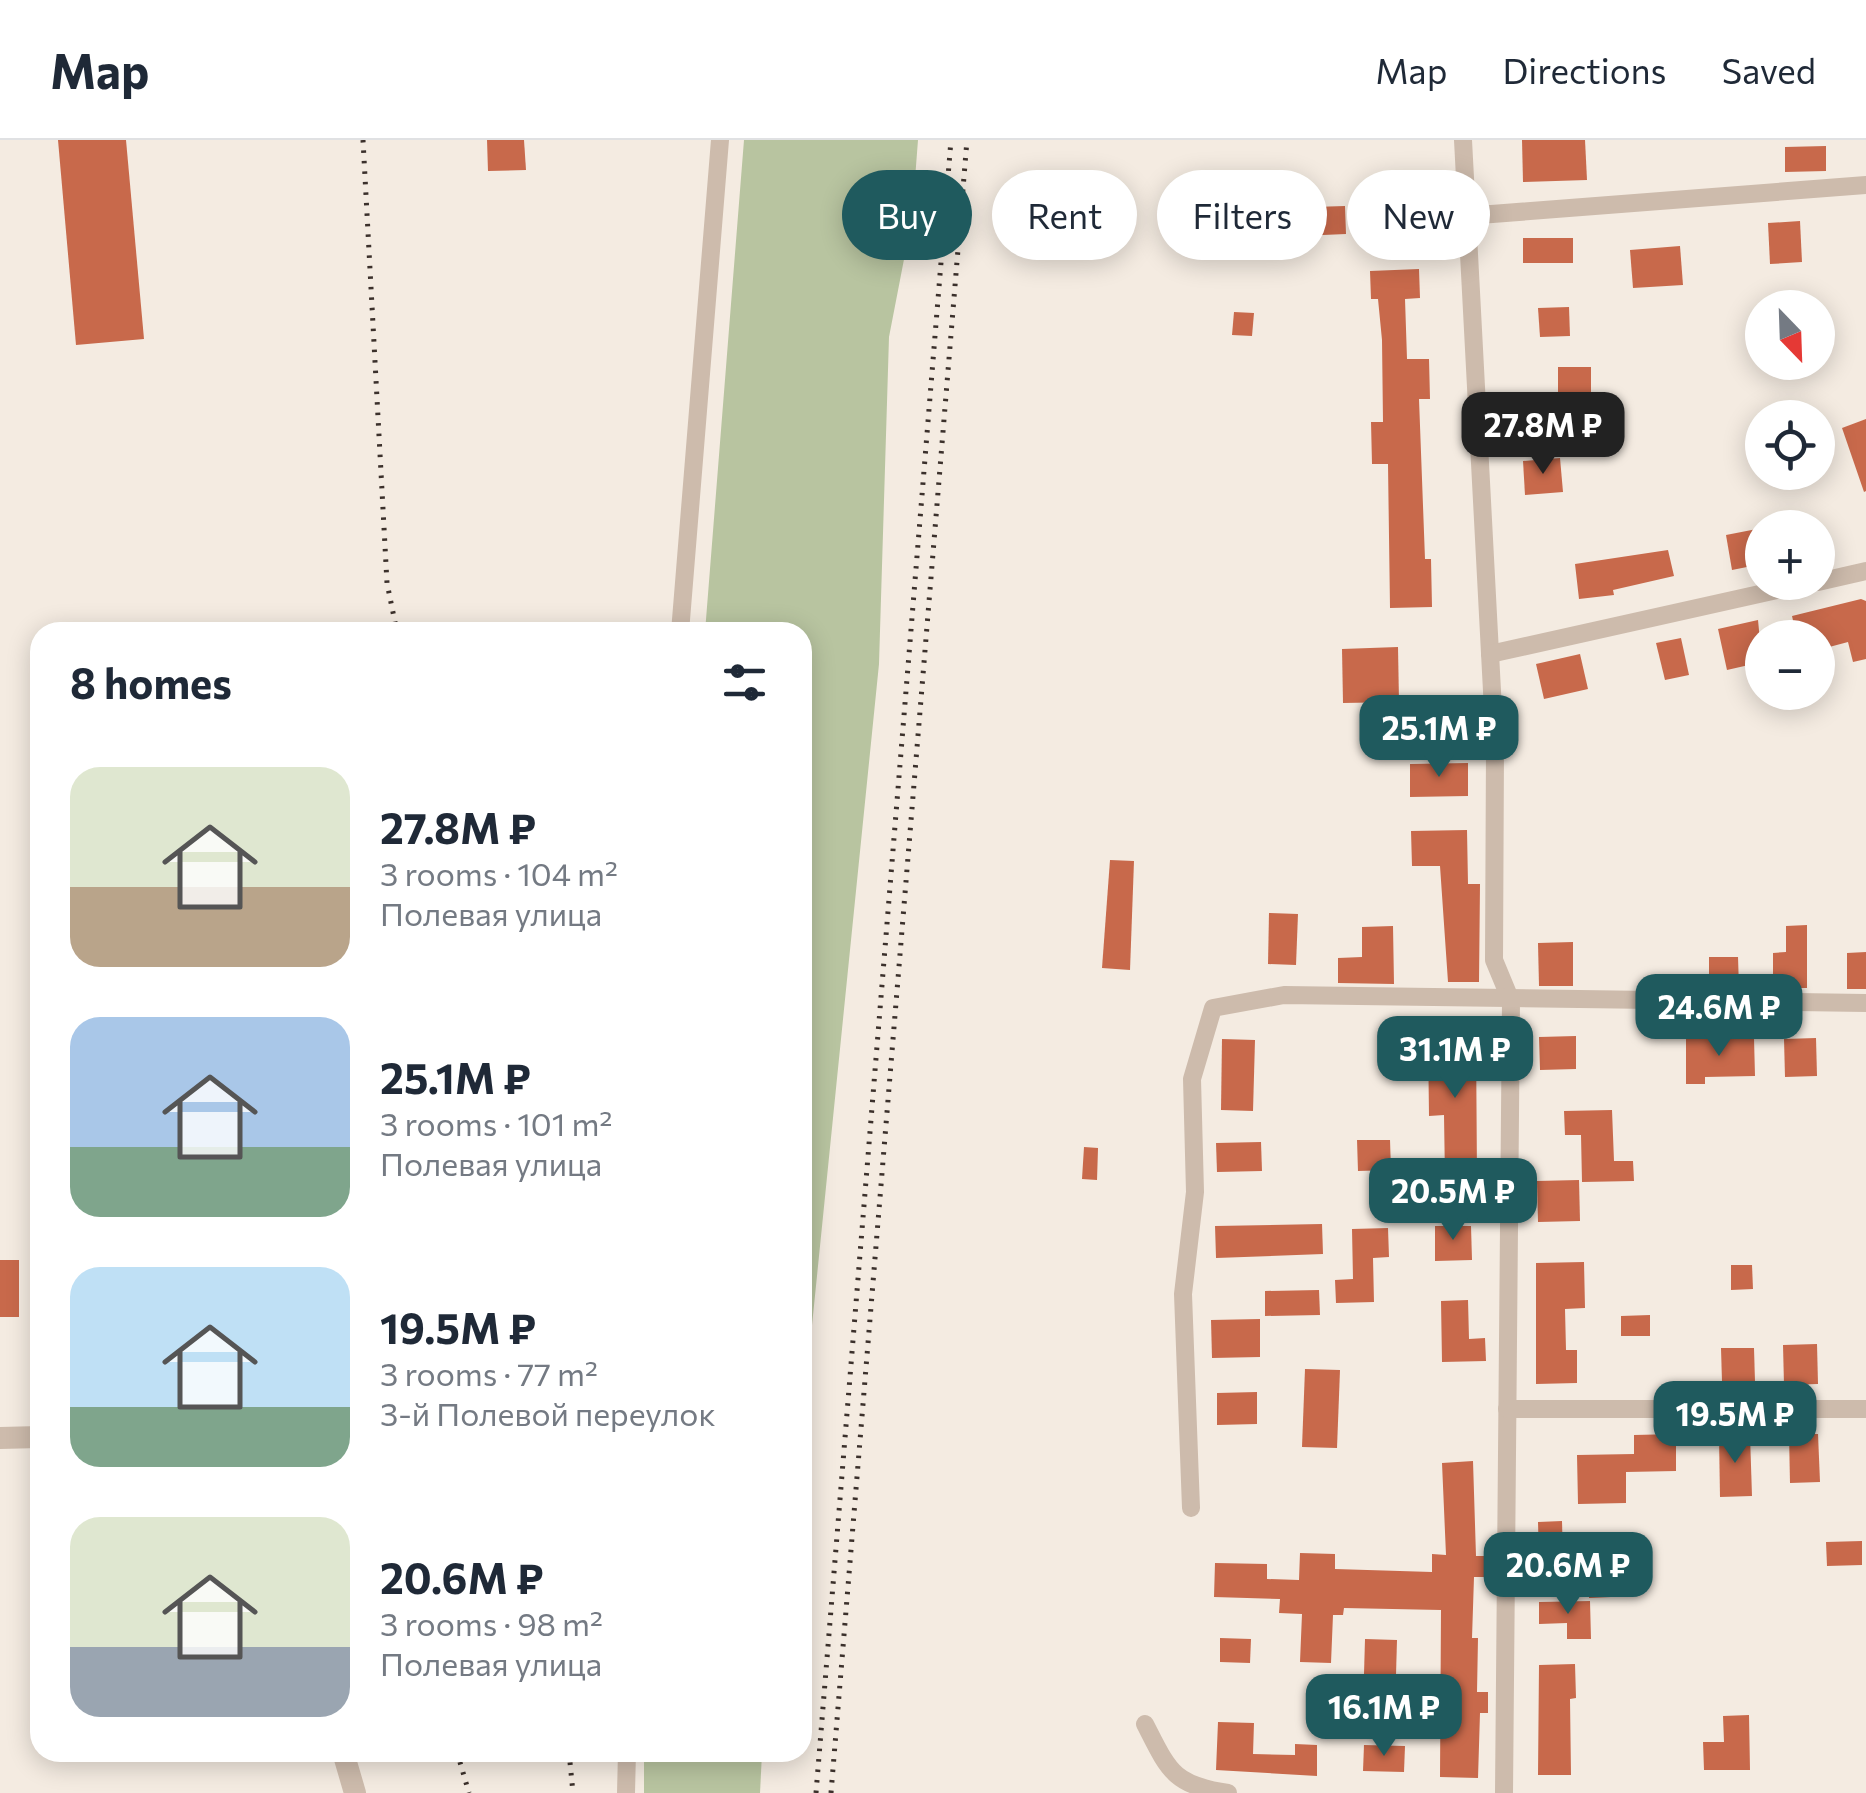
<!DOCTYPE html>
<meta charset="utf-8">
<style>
:root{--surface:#fff;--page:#f6f6f7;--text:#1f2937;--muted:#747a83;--line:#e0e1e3;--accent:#1f5a5e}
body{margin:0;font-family:Commissioner,sans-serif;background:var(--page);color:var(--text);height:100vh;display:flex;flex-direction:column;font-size:38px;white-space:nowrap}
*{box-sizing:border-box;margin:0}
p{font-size:32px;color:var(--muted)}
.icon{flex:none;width:55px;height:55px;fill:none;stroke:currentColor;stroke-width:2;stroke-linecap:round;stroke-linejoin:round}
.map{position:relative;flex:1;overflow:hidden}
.drawer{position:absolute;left:30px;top:482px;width:782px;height:1140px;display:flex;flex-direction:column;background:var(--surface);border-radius:30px;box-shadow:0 5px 25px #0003}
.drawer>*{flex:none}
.banner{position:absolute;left:842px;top:30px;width:872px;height:90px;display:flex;gap:20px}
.needle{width:65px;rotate:157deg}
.tools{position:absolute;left:1745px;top:150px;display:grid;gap:20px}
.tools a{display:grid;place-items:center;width:90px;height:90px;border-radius:50%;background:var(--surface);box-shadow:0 5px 25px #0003;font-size:50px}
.price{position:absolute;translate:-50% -85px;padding:0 22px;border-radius:20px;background:var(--accent);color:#fff;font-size:32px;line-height:65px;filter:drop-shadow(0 2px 5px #0008)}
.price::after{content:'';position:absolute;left:50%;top:60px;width:30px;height:22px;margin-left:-15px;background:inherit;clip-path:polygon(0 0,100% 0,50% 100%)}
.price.selected{background:#222;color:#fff}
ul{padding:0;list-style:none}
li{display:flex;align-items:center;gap:30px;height:250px;padding:0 40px}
li span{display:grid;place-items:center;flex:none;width:280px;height:200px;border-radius:30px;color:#555}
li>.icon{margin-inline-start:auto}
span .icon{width:120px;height:120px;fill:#fffc;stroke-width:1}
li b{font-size:42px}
h2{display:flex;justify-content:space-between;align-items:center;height:120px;padding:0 40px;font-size:42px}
.tag{padding:0 35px;border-radius:45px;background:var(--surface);box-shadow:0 5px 25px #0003;font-size:35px;line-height:90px}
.tag.selected{background:var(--accent);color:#fff}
header{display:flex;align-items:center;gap:60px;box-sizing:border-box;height:140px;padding:0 50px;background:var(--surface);border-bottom:2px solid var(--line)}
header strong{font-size:48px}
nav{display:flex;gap:55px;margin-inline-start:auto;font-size:35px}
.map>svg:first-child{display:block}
</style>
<header>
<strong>Map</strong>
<nav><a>Map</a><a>Directions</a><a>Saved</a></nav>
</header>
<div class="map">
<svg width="1866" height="1653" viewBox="0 0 1866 1653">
<rect width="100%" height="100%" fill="#f4ebe1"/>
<g fill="#b8c4a0">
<polygon points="744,0 918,0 912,78 889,197 879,524 803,1274 802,492 705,492"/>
<polygon points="644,1613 762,1613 760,1653 644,1653"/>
</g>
<g fill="#c8694b">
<polygon points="58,0 126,0 144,199 76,205"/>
<polygon points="487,0 524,0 526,30 488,31"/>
<polygon points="1522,0 1585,0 1587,40 1523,42"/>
<polygon points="1826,6 1826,31 1785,32 1785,7"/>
<polygon points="1387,32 1415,32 1417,94 1389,95"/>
<polygon points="1345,66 1346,94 1300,96 1301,113 1284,114 1282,68"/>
<polygon points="1243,67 1244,102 1218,102 1217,68"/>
<polygon points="1800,81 1802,122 1770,124 1768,83"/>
<rect x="1523" y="98" width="50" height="25"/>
<polygon points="1680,106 1683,145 1633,148 1630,110"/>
<polygon points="1419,129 1420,158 1405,159 1407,219 1429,219 1430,259 1419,259 1425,419 1431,419 1432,467 1390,468 1388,324 1372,324 1371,282 1383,282 1382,200 1378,159 1371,159 1370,131"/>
<polygon points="1569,167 1570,196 1540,197 1538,168"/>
<polygon points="1234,172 1254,173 1252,196 1232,195"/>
<rect x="1558" y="227" width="33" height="42"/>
<polygon points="1866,279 1866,351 1864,352 1842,288"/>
<polygon points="1560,318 1563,352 1525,355 1523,321"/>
<polygon points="1762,388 1762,424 1732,430 1726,395"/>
<polygon points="1668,410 1674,436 1613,450 1614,455 1579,459 1575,424"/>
<polygon points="1861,459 1866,461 1866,519 1853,522 1848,502 1818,510 1818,498 1797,498 1792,476"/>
<polygon points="1758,480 1762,522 1727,530 1718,489"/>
<polygon points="1681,498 1689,535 1665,540 1656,503"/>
<polygon points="1398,507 1399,562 1343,563 1342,509"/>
<polygon points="1580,514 1588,549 1544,559 1536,524"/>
<polygon points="1468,623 1468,656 1410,657 1410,624"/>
<polygon points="1467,690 1468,744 1480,744 1479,842 1448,842 1440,726 1412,726 1411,691"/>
<polygon points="1110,720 1134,721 1130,830 1102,828"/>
<polygon points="1269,773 1298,774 1296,825 1268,824"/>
<polygon points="1807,785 1807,848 1773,848 1773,813 1786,812 1786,786"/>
<polygon points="1393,786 1394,844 1338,843 1338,818 1362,817 1362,787"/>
<polygon points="1573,802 1573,846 1539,846 1538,803"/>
<polygon points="1866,812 1866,849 1847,849 1847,813"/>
<polygon points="1709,817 1738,817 1739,848 1709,848"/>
<polygon points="1476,896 1477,1038 1445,1039 1444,975 1429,976 1428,897"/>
<polygon points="1576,896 1576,929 1540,930 1539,897"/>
<polygon points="1754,898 1755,936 1705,937 1705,944 1686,944 1686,899"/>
<polygon points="1816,898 1817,936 1785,937 1784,899"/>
<polygon points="1222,899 1255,900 1253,971 1221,970"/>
<polygon points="1612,970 1614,1021 1633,1021 1634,1041 1582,1042 1581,995 1565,995 1564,971"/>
<polygon points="1357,1000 1390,1000 1391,1030 1358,1031"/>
<polygon points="1261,1002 1262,1031 1217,1032 1216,1003"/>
<polygon points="1084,1007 1098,1008 1097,1040 1082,1039"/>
<polygon points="1579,1040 1580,1081 1538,1082 1537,1041"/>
<polygon points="1322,1084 1323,1114 1216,1118 1215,1086"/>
<polygon points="1435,1086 1471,1086 1472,1120 1435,1121"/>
<polygon points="1388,1088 1389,1117 1373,1118 1374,1162 1336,1163 1335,1140 1353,1139 1352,1089"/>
<rect x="0" y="1120" width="19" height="57"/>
<polygon points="1584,1122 1585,1168 1565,1169 1566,1210 1577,1210 1577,1243 1536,1244 1536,1123"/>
<polygon points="1731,1125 1752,1125 1753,1149 1731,1150"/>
<polygon points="1319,1150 1320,1175 1265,1176 1265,1151"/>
<polygon points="1468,1160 1469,1199 1485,1198 1486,1221 1442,1222 1441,1161"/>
<polygon points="1650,1175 1650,1196 1621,1196 1621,1176"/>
<polygon points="1260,1179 1260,1217 1212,1218 1211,1180"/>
<polygon points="1817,1204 1818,1244 1784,1245 1783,1205"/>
<polygon points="1721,1208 1754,1208 1755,1242 1722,1242"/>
<polygon points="1305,1229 1340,1230 1337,1308 1302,1307"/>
<polygon points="1257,1252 1257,1284 1217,1285 1217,1253"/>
<polygon points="1676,1294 1676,1331 1626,1332 1626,1363 1578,1364 1577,1315 1634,1314 1634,1295"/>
<polygon points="1789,1294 1818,1294 1820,1342 1790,1343"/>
<polygon points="1750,1295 1752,1356 1720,1357 1719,1296"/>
<polygon points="1473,1321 1476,1416 1490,1416 1490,1437 1474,1437 1472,1498 1478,1498 1477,1552 1488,1552 1488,1573 1480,1573 1478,1638 1440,1637 1441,1470 1344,1468 1343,1475 1333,1475 1331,1523 1300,1522 1302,1474 1279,1473 1280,1459 1214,1457 1215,1423 1267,1424 1267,1439 1299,1440 1300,1413 1335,1414 1335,1429 1432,1432 1432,1414 1446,1415 1442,1323"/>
<polygon points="1562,1381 1563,1419 1539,1419 1538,1382"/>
<polygon points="1862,1401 1862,1425 1827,1426 1826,1402"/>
<polygon points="1609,1407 1611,1457 1589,1458 1588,1408"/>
<polygon points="1590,1461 1591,1499 1567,1499 1567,1483 1539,1484 1539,1462"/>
<polygon points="1220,1498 1251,1499 1250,1523 1220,1522"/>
<polygon points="1365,1499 1397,1500 1396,1535 1364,1534"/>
<polygon points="1575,1524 1576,1558 1570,1559 1571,1635 1538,1635 1539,1525"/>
<polygon points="1749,1575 1750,1630 1704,1630 1703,1602 1724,1602 1723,1576"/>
<polygon points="1218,1582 1254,1583 1253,1614 1295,1615 1295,1604 1317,1605 1317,1636 1216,1630"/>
<polygon points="1364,1605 1405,1606 1404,1632 1363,1631"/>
</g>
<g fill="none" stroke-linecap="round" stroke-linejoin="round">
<g stroke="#cdbbac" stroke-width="18">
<polyline points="1463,0 1495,608 1494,820 1511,861 1504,1653"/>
<polyline points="1466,76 1866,45"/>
<polyline points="1818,442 1866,431"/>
<polyline points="680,492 720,0"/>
<polyline points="1490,514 1813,442"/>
<polyline points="1507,1269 1866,1269"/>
<polyline points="1191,1368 1183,1154 1195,1052 1192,939 1213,868 1284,855 1866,863"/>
<path d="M1145 1584C1169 1631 1173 1645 1228 1653"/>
<polyline points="626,1653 627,1612"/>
</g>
<g stroke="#cdbbac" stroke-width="22">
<polyline points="0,1298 40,1297"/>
<polyline points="343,1612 355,1653"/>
</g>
<g stroke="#3b302b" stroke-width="5" stroke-dasharray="2.5 8" stroke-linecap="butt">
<polyline points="363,0 387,443 397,492"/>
<polyline points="457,1612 469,1653"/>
<polyline points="569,1612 573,1653"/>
<polyline points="816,1653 951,0"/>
<polyline points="831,1653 967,0"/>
</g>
</g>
</svg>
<div class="tools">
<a><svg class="needle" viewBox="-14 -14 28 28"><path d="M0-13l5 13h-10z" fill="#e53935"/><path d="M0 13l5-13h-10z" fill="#747a83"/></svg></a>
<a><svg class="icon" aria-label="locate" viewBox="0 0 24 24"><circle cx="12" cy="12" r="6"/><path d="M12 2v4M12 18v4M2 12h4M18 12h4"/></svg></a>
<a>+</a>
<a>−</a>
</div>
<b class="price selected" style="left:1543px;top:337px">27.8M ₽</b>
<b class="price" style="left:1439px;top:640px">25.1M ₽</b>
<b class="price" style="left:1719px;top:919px">24.6M ₽</b>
<b class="price" style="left:1455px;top:961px">31.1M ₽</b>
<b class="price" style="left:1453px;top:1103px">20.5M ₽</b>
<b class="price" style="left:1735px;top:1326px">19.5M ₽</b>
<b class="price" style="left:1568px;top:1477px">20.6M ₽</b>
<b class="price" style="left:1384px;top:1619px">16.1M ₽</b>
<div class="banner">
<a class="tag selected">Buy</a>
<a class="tag">Rent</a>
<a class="tag">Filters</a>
<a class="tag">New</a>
</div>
<section class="drawer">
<h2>8 homes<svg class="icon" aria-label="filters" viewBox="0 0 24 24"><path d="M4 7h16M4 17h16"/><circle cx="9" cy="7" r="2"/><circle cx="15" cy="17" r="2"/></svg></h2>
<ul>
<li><span style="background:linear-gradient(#dfe7d0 60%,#b9a48a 0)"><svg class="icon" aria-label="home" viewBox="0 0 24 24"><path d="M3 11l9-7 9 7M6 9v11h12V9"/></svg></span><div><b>27.8M ₽</b><p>3 rooms · 104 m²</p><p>Полевая улица</p></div></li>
<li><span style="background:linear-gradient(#a9c7e8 65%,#7fa58c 0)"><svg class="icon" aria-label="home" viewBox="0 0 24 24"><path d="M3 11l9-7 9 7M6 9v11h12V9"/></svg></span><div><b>25.1M ₽</b><p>3 rooms · 101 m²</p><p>Полевая улица</p></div></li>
<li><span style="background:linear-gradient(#bfe0f5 70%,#7fa58c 0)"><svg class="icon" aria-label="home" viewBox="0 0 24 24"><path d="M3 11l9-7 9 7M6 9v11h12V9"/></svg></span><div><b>19.5M ₽</b><p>3 rooms · 77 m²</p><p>3-й Полевой переулок</p></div></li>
<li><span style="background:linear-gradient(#dfe7d0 65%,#9aa5b1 0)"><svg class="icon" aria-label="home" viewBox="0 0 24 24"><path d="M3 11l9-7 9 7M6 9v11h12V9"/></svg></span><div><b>20.6M ₽</b><p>3 rooms · 98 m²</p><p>Полевая улица</p></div></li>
</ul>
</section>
</div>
